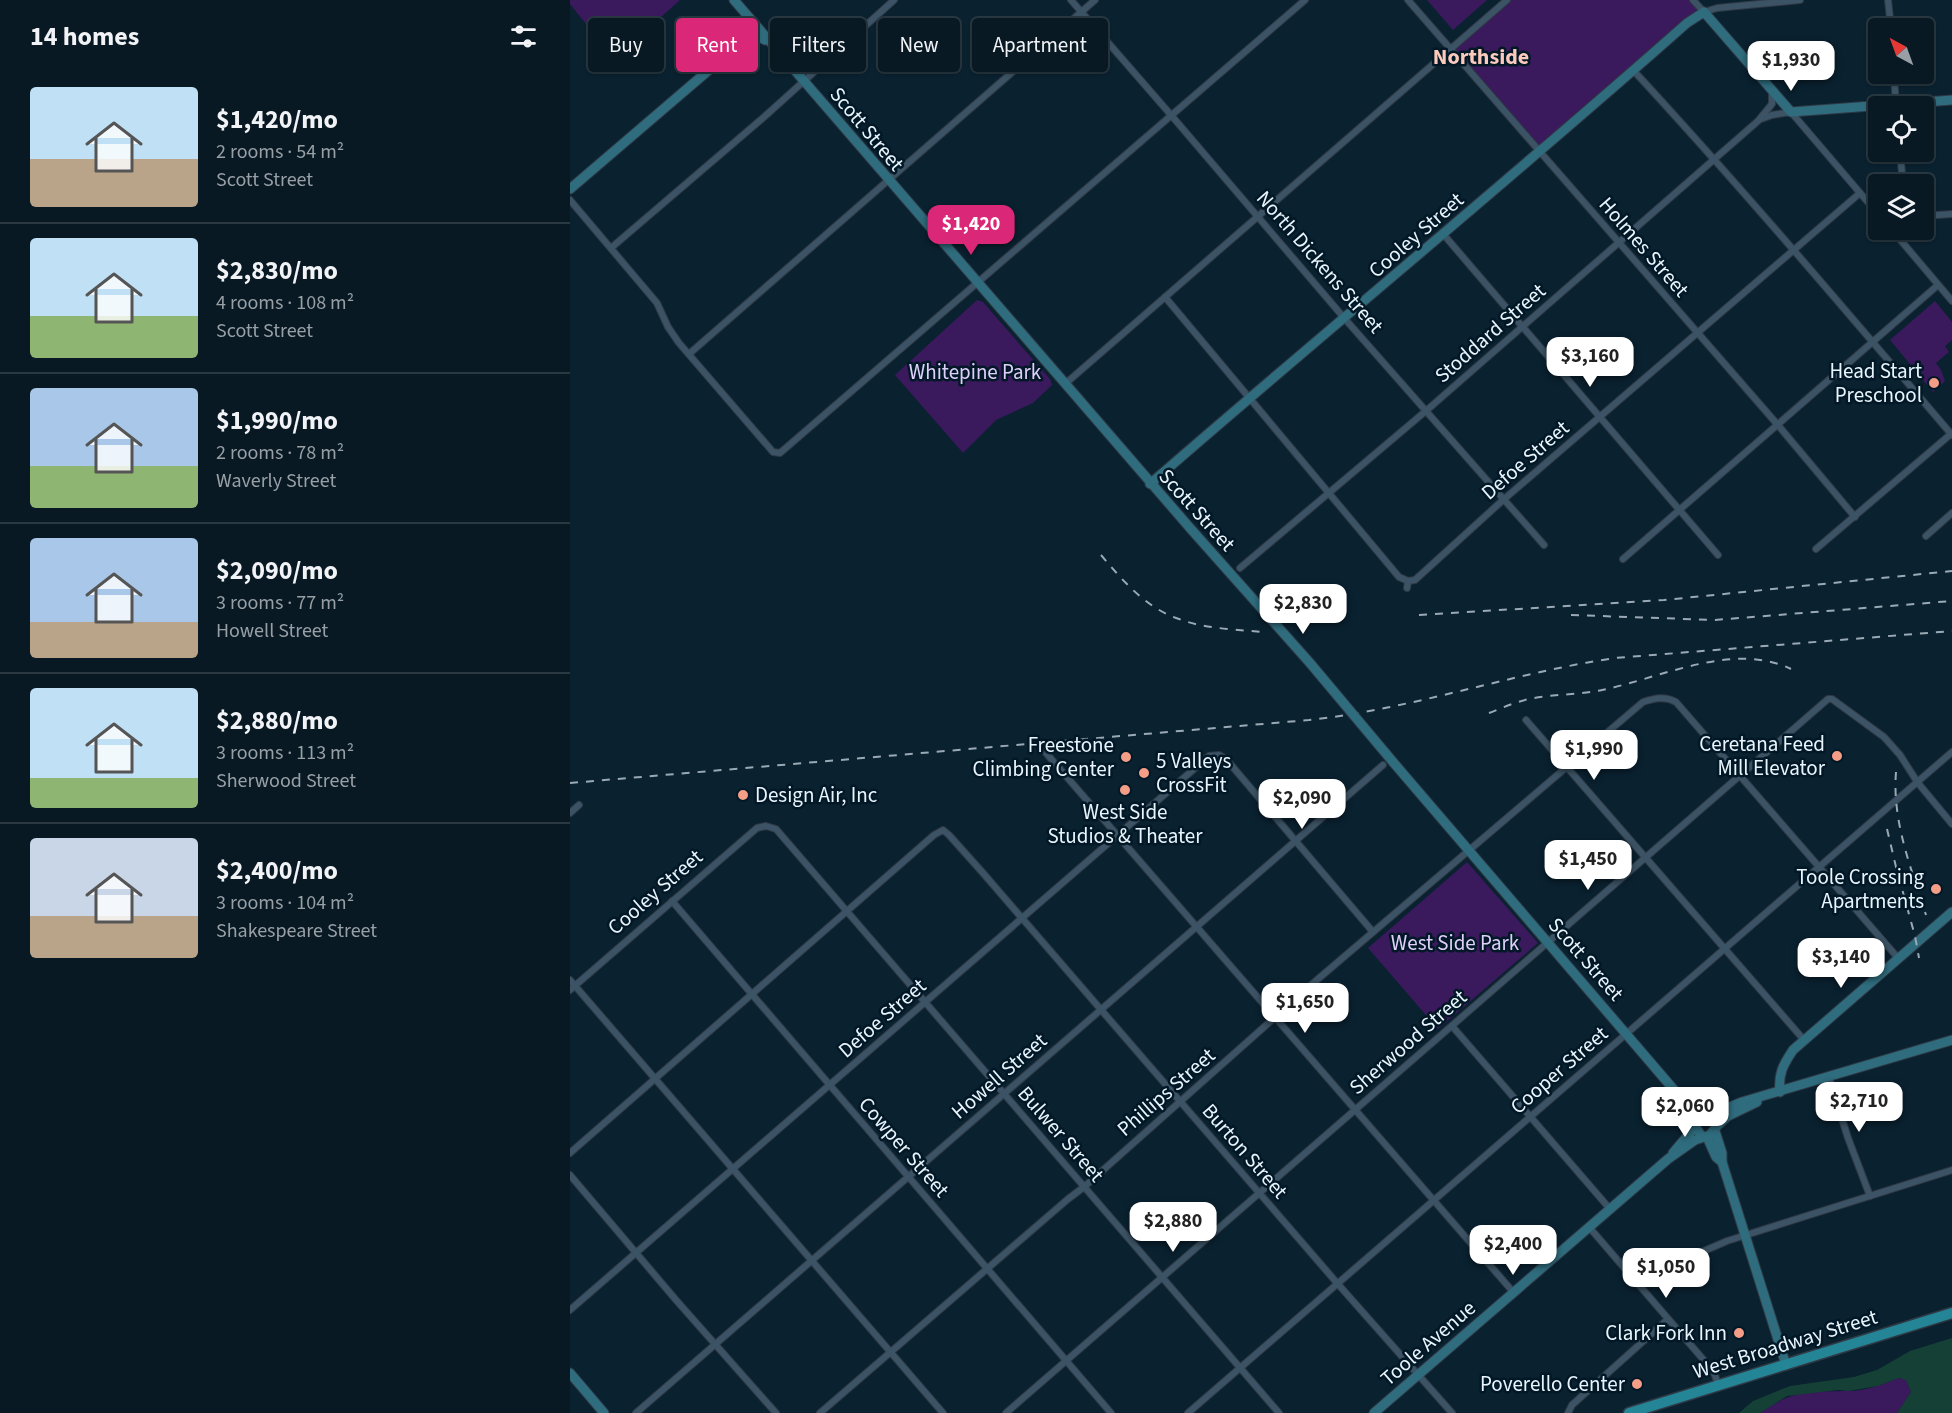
<!DOCTYPE html>
<meta charset="utf-8">
<style>
:root{--surface:#081924;--page:#162631;--text:#f1f3f6;--muted:#98a0a6;--line:#293841;--accent:#db2777}
body{margin:0;font-family:"Source Sans 3",sans-serif;background:var(--page);color:var(--text);height:100vh;display:flex;flex-direction:column;font-size:22px;white-space:nowrap}
*{box-sizing:border-box;margin:0}
p{font-size:20px;color:var(--muted)}
.icon{flex:none;width:33px;height:33px;fill:none;stroke:currentColor;stroke-width:2;stroke-linecap:round;stroke-linejoin:round}
.map{position:relative;flex:1;overflow:hidden}
.panel{display:flex;flex-direction:column;background:var(--surface);width:570px}
.panel>*{flex:none}
.guide{position:absolute;left:18px;top:18px;width:570px;height:54px;display:flex;gap:12px}
.needle{width:39px;rotate:319deg}
.buttons{position:absolute;left:1298px;top:18px;display:grid;gap:12px}
.buttons a{display:grid;place-items:center;width:66px;height:66px;border-radius:6px;background:var(--surface);box-shadow:0 2px 4px #0004,0 0 0 2px var(--line);font-size:30px}
.price{position:absolute;translate:-50% -51px;padding:0 14px;border-radius:12px;background:#fff;color:#222;font-size:20px;line-height:39px;filter:drop-shadow(0 2px 3px #0008)}
.price::after{content:'';position:absolute;left:50%;top:36px;width:18px;height:14px;margin-left:-9px;background:inherit;clip-path:polygon(0 0,100% 0,50% 100%)}
.price.on{background:var(--accent);color:#fff}
ul{padding:0;list-style:none}
li{display:flex;align-items:center;gap:18px;height:150px;padding:0 30px}
li+li{border-top:2px solid var(--line)}
li span{display:grid;place-items:center;flex:none;width:168px;height:120px;border-radius:6px;color:#555}
li>.icon{margin-inline-start:auto}
span .icon{width:72px;height:72px;fill:#fffc;stroke-width:1}
li b{font-size:26px}
h2{display:flex;justify-content:space-between;align-items:center;height:72px;padding:0 30px;font-size:26px}
.tag{padding:0 21px;border-radius:6px;background:var(--surface);box-shadow:0 2px 4px #0004,0 0 0 2px var(--line);font-size:21px;line-height:54px}
.tag.on{background:var(--accent);color:#fff}
main{display:flex;flex:1;min-height:0}
.map>svg:first-child{display:block}
</style>
<main>
<section class="panel">
<h2>14 homes<svg class="icon" aria-label="filters" viewBox="0 0 24 24"><path d="M4 7h16M4 17h16"/><circle cx="9" cy="7" r="2"/><circle cx="15" cy="17" r="2"/></svg></h2>
<ul>
<li><span style="background:linear-gradient(#bfe0f5 60%,#b9a48a 0)"><svg class="icon" aria-label="home" viewBox="0 0 24 24"><path d="M3 11l9-7 9 7M6 9v11h12V9"/></svg></span><div><b>$1,420/mo</b><p>2 rooms · 54 m²</p><p>Scott Street</p></div></li>
<li><span style="background:linear-gradient(#bfe0f5 65%,#8fb573 0)"><svg class="icon" aria-label="home" viewBox="0 0 24 24"><path d="M3 11l9-7 9 7M6 9v11h12V9"/></svg></span><div><b>$2,830/mo</b><p>4 rooms · 108 m²</p><p>Scott Street</p></div></li>
<li><span style="background:linear-gradient(#a9c7e8 65%,#8fb573 0)"><svg class="icon" aria-label="home" viewBox="0 0 24 24"><path d="M3 11l9-7 9 7M6 9v11h12V9"/></svg></span><div><b>$1,990/mo</b><p>2 rooms · 78 m²</p><p>Waverly Street</p></div></li>
<li><span style="background:linear-gradient(#a9c7e8 70%,#b9a48a 0)"><svg class="icon" aria-label="home" viewBox="0 0 24 24"><path d="M3 11l9-7 9 7M6 9v11h12V9"/></svg></span><div><b>$2,090/mo</b><p>3 rooms · 77 m²</p><p>Howell Street</p></div></li>
<li><span style="background:linear-gradient(#bfe0f5 75%,#8fb573 0)"><svg class="icon" aria-label="home" viewBox="0 0 24 24"><path d="M3 11l9-7 9 7M6 9v11h12V9"/></svg></span><div><b>$2,880/mo</b><p>3 rooms · 113 m²</p><p>Sherwood Street</p></div></li>
<li><span style="background:linear-gradient(#c9d6e8 65%,#b9a48a 0)"><svg class="icon" aria-label="home" viewBox="0 0 24 24"><path d="M3 11l9-7 9 7M6 9v11h12V9"/></svg></span><div><b>$2,400/mo</b><p>3 rooms · 104 m²</p><p>Shakespeare Street</p></div></li>
</ul>
</section>
<div class="map">
<svg width="1382" height="1413" viewBox="0 0 1382 1413">
<rect width="100%" height="100%" fill="#0a2130"/>
<g fill="#3a195d">
<polygon points="0,0 110,0 44,59 0,4"/>
<polygon points="857,0 917,0 883,30"/>
<polygon points="937,0 1123,0 1134,12 969,151 880,49"/>
<polygon points="407,300 413,302 480,379 482,385 463,403 426,420 393,453 325,375"/>
<polygon points="1365,301 1382,322 1382,340 1375,346 1379,352 1366,363 1371,370 1375,381 1363,392 1320,340"/>
<polygon points="897,862 968,943 868,1029 798,948"/>
<path d="M1329 1378 1336 1379 1341 1392 1327 1413H1190C1224 1389 1240 1392 1279 1391 1296 1391 1313 1384 1329 1378Z"/>
</g>
<polygon fill="#154036" points="1382,1338 1382,1413 1327,1413 1341,1392 1336,1380 1329,1378 1308,1386 1279,1391 1268,1390 1217,1396 1190,1413 1169,1413 1183,1401 1220,1386 1284,1377 1307,1370 1340,1351"/>
<g fill="none" stroke-linecap="round" stroke-linejoin="round">
<defs>
<g id="street">
<polyline points="501,0 601,115 775,319 974,545"/>
<polyline points="838,0 1207,424 1285,517"/>
<polyline points="1123,0 1134,12 1147,8 1230,0"/>
<polyline points="1318,0 1321,28"/>
<path d="M1063 70C1173 189 1277 312 1382 435"/>
<polyline points="1324,74 1326,106"/>
<polyline points="1191,119 1202,115 1221,112 1308,214"/>
<polyline points="1330,152 1333,184"/>
<polyline points="0,200 87,303 98,327 109,343 203,452 210,453 735,0"/>
<polyline points="1353,216 1382,214"/>
<polyline points="1322,230 1382,301"/>
<polyline points="874,235 1148,555"/>
<polyline points="41,248 194,117 324,0"/>
<polyline points="595,297 829,577 838,581"/>
<polyline points="119,354 525,0"/>
<polyline points="495,384 937,0"/>
<polyline points="1356,536 1382,513"/>
<polyline points="1246,549 1382,433"/>
<polyline points="1053,559 1368,285"/>
<polyline points="670,568 857,410 1188,121 1202,104 1202,92"/>
<polyline points="837,588 838,581 845,580 933,500 1290,193"/>
<polyline points="956,720 1234,1040"/>
<polyline points="476,753 944,1293"/>
<polyline points="0,813 9,805"/>
<polyline points="102,901 541,1413"/>
<polyline points="0,980 373,1413"/>
<polyline points="0,990 187,828 196,826 206,829 709,1413"/>
<polyline points="882,1026 1040,1209"/>
<polyline points="1259,1078 1278,1138 1300,1196"/>
<polyline points="0,1153 364,835 373,830 379,835 413,873 767,1283 882,1413"/>
<polyline points="0,1175 106,1300 206,1413"/>
<polyline points="1019,1227 1138,1365 1145,1375 1148,1385"/>
<polyline points="1067,1283 1072,1278 1157,1241 1382,1170"/>
<polyline points="0,1310 639,756 649,755 656,759 803,932"/>
<polyline points="66,1413 813,765"/>
<path d="M250 1413 498 1199 514 1187 748 979 1073 702C1085 698 1095 696 1106 702L1328 958"/>
<polyline points="436,1413 1258,699 1262,699 1314,737 1330,755 1348,783 1382,824"/>
<polyline points="618,1413 1382,752"/>
<polyline points="998,1413 1002,1405 1098,1319"/>
</g>
<g id="secondary">
<polyline points="164,0 620,528"/>
<polyline points="0,189 174,40 186,35 195,40"/>
<path d="M580 484C758 329 940 180 1117 23L1134 12 1221 112 1382 100"/>
<path d="M823 762 1111 1098C1113 1105 1128 1133 1133 1137"/>
<path d="M1210 1092C1208 1074 1213 1065 1223 1050L1382 912"/>
<polyline points="1111,1098 1136,1116"/>
<polyline points="1138,1116 1172,1102 1382,1040"/>
<polyline points="1146,1127 1158,1116 1187,1102"/>
<polyline points="1145,1131 1152,1153 1152,1162 1216,1365"/>
<polyline points="1137,1137 1146,1157 1152,1162"/>
<polyline points="1103,1153 1125,1127"/>
<polyline points="0,1373 34,1413"/>
<polyline points="804,1413 1098,1159 1125,1140 1140,1135 1146,1127 1144,1121 1138,1116 1132,1117 1125,1124"/>
</g>
<polyline id="primary" points="1059,1413 1382,1313"/>
</defs>
<use href="#street" stroke="#2f3945" stroke-width="8"/>
<use href="#secondary" stroke="#2f3945" stroke-width="11"/>
<use href="#primary" stroke="#2f3945" stroke-width="13"/>
<use href="#street" stroke="#3b5364" stroke-width="6"/>
<use href="#secondary" stroke="#2f6c7d" stroke-width="9"/>
<use href="#primary" stroke="#248596" stroke-width="10"/>
<g stroke="#9aaab5" stroke-width="2" stroke-dasharray="8 8" stroke-linecap="butt">
<path d="M531 555C553 581 576 608 609 619 635 629 664 629 691 632"/>
<polyline points="849,615 1094,600 1382,571"/>
<polyline points="1001,615 1145,620 1382,601"/>
<path d="M919 713C932 708 945 702 959 699 983 694 1008 695 1032 690 1091 678 1163 641 1221 669"/>
<path d="M1326 772C1322 821 1341 868 1356 915"/>
<path d="M0 783 739 720C843 709 942 673 1045 658L1382 631"/>
<polyline points="1317,829 1326,867 1345,936 1349,958"/>
</g>
<defs>
<polyline id="secondary-bridge" points="620,528 740,663 823,762"/>
</defs>
<use href="#secondary-bridge" stroke="#2f3945" stroke-width="11" stroke-linecap="butt"/>
<use href="#secondary-bridge" stroke="#2f6c7d" stroke-width="9"/>
</g>
<g fill="#f49e87" stroke="#021826" stroke-width="2">
<circle cx="1364" cy="383" r="6"/>
<circle cx="1267" cy="756" r="6"/>
<circle cx="556" cy="757" r="6"/>
<circle cx="574" cy="773" r="6"/>
<circle cx="555" cy="790" r="6"/>
<circle cx="173" cy="795" r="6"/>
<circle cx="1366" cy="889" r="6"/>
<circle cx="1169" cy="1333" r="6"/>
<circle cx="1067" cy="1384" r="6"/>
</g>
<g text-anchor="middle" stroke-width="5" stroke-linejoin="round" paint-order="stroke">
<g font-size="21" fill="#e9f5fd" stroke="#021826">
<text transform="translate(297 129) rotate(50)" y="7">Scott Street</text>
<text transform="translate(846 235) rotate(-41)" y="7">Cooley Street</text>
<text transform="translate(1074 247) rotate(49)" y="7">Holmes Street</text>
<text transform="translate(750 262) rotate(49)" y="7">North Dickens Street</text>
<text transform="translate(920 333) rotate(-41)" y="7">Stoddard Street</text>
<text transform="translate(955 460) rotate(-41)" y="7">Defoe Street</text>
<text transform="translate(627 510) rotate(48)" y="7">Scott Street</text>
<text transform="translate(85 892) rotate(-41)" y="7">Cooley Street</text>
<text transform="translate(1016 959) rotate(49)" y="7">Scott Street</text>
<text transform="translate(312 1018) rotate(-41)" y="7">Defoe Street</text>
<text transform="translate(838 1042) rotate(-41)" y="7">Sherwood Street</text>
<text transform="translate(989 1070) rotate(-41)" y="7">Cooper Street</text>
<text transform="translate(429 1076) rotate(-41)" y="7">Howell Street</text>
<text transform="translate(596 1092) rotate(-41)" y="7">Phillips Street</text>
<text transform="translate(491 1134) rotate(49)" y="7">Bulwer Street</text>
<text transform="translate(334 1147) rotate(49)" y="7">Cowper Street</text>
<text transform="translate(675 1151) rotate(49)" y="7">Burton Street</text>
<text transform="translate(858 1343) rotate(-41)" y="7">Toole Avenue</text>
<text transform="translate(1215 1344) rotate(-17)" y="7">West Broadway Street</text>
</g>
<g font-size="21" fill="#e9f5fd" stroke="#021826" text-anchor="end">
<text x="1352" y="378">Head Start<tspan x="1352" dy="24">Preschool</tspan></text>
<text x="1255" y="751">Ceretana Feed<tspan x="1255" dy="24">Mill Elevator</tspan></text>
<text x="544" y="752">Freestone<tspan x="544" dy="24">Climbing Center</tspan></text>
<text x="586" y="768" text-anchor="start">5 Valleys<tspan x="586" dy="24">CrossFit</tspan></text>
<text x="185" y="802" text-anchor="start">Design Air, Inc</text>
<text x="555" y="819" text-anchor="middle">West Side<tspan x="555" dy="24">Studios &amp; Theater</tspan></text>
<text x="1354" y="884">Toole Crossing<tspan x="1354" dy="24">Apartments</tspan></text>
<text x="1157" y="1340">Clark Fork Inn</text>
<text x="1055" y="1391">Poverello Center</text>
</g>
<g font-size="21" fill="#dfcffb" stroke="#021826">
<text x="405" y="379">Whitepine Park</text>
<text x="885" y="950">West Side Park</text>
</g>
<g font-size="22" font-weight="bold" fill="#fccabd" stroke="#021826">
<text x="911" y="64">Northside</text>
</g>
</g>
</svg>
<div class="buttons">
<a><svg class="needle" viewBox="-14 -14 28 28"><path d="M0-13l5 13h-10z" fill="#e53935"/><path d="M0 13l5-13h-10z" fill="#98a0a6"/></svg></a>
<a><svg class="icon" aria-label="locate" viewBox="0 0 24 24"><circle cx="12" cy="12" r="6"/><path d="M12 2v4M12 18v4M2 12h4M18 12h4"/></svg></a>
<a><svg class="icon" aria-label="layers" viewBox="0 0 24 24"><path d="M12 4l9 5-9 5-9-5zM3 14l9 5 9-5"/></svg></a>
</div>
<b class="price" style="left:1221px;top:92px">$1,930</b>
<b class="price on" style="left:401px;top:256px">$1,420</b>
<b class="price" style="left:1020px;top:388px">$3,160</b>
<b class="price" style="left:733px;top:635px">$2,830</b>
<b class="price" style="left:1024px;top:781px">$1,990</b>
<b class="price" style="left:732px;top:830px">$2,090</b>
<b class="price" style="left:1018px;top:891px">$1,450</b>
<b class="price" style="left:1271px;top:989px">$3,140</b>
<b class="price" style="left:735px;top:1034px">$1,650</b>
<b class="price" style="left:1289px;top:1133px">$2,710</b>
<b class="price" style="left:1115px;top:1138px">$2,060</b>
<b class="price" style="left:603px;top:1253px">$2,880</b>
<b class="price" style="left:943px;top:1276px">$2,400</b>
<b class="price" style="left:1096px;top:1299px">$1,050</b>
<div class="guide">
<a class="tag">Buy</a>
<a class="tag on">Rent</a>
<a class="tag">Filters</a>
<a class="tag">New</a>
<a class="tag">Apartment</a>
</div>
</div>
</main>
